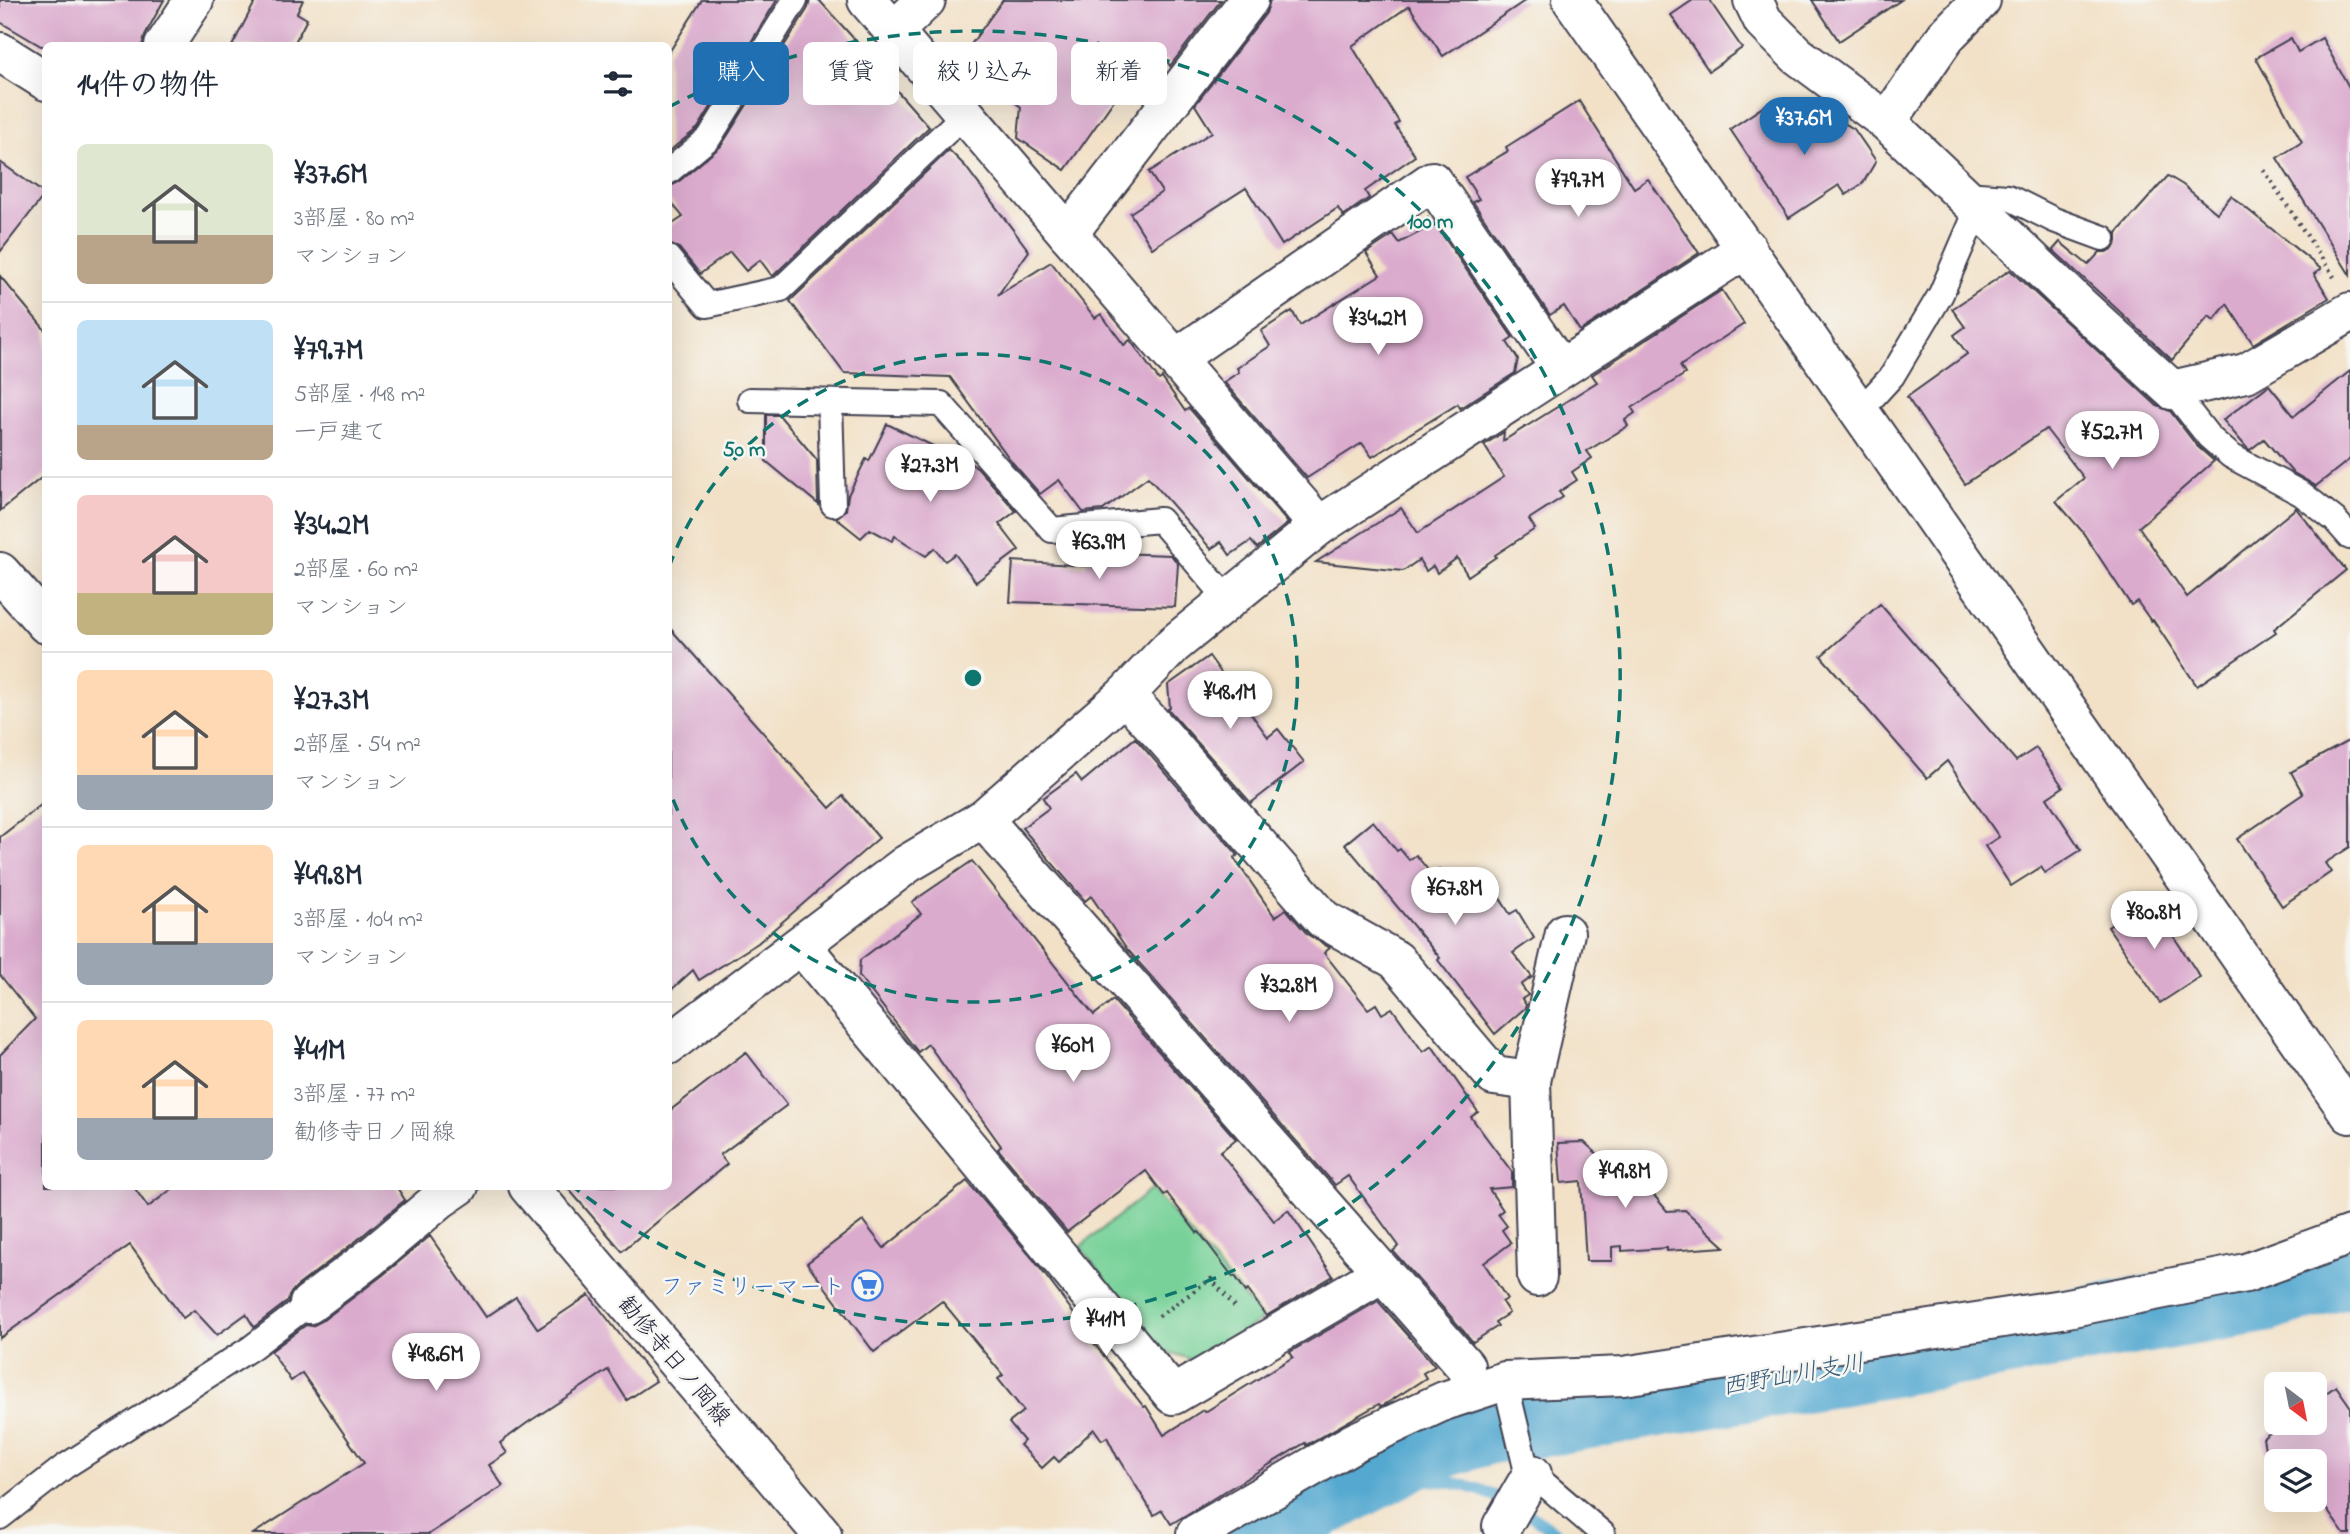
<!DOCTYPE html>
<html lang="ja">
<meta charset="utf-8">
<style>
:root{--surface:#fff;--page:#f2f2f3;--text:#1f2937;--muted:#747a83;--line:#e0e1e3;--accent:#1f6fb2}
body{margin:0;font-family:"Indie Flower","Klee One",sans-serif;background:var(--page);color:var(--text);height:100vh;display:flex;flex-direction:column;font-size:26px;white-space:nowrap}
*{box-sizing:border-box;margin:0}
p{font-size:23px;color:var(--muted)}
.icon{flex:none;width:38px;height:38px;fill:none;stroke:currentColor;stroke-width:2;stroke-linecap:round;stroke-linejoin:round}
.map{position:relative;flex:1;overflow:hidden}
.side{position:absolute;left:42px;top:42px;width:630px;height:1148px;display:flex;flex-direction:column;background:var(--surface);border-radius:10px;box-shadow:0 7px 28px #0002}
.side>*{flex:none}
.top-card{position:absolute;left:693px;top:42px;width:665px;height:63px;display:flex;gap:14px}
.needle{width:46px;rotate:148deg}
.controls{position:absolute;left:2264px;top:1372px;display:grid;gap:14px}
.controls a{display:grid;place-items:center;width:63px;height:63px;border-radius:10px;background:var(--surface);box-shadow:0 7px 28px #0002;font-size:35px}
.price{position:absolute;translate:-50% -60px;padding:0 16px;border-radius:24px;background:#fff;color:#222;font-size:23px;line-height:46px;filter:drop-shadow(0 2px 4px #0008)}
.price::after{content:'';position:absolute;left:50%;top:42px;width:21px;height:16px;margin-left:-10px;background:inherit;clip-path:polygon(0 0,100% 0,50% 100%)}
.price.on{background:var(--accent);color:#fff}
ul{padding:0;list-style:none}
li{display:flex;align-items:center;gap:21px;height:175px;padding:0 35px}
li+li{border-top:2px solid var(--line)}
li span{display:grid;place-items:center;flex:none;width:196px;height:140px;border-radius:10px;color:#555}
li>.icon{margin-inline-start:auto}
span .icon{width:84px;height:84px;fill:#fffc;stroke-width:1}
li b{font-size:30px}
h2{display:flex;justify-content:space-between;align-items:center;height:84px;padding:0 35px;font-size:30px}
.chip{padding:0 24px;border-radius:10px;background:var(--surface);box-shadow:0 7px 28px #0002;font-size:24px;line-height:63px}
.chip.on{background:var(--accent);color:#fff}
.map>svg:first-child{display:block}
</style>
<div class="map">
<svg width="2350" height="1534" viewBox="0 0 2350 1534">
<rect width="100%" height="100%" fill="#f6f6f2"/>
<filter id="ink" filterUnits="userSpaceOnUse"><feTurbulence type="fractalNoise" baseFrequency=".0143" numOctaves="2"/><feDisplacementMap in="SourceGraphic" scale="14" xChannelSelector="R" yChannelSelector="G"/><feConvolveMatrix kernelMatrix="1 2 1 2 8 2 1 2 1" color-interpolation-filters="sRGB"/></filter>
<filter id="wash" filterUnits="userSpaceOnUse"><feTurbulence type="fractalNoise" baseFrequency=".00686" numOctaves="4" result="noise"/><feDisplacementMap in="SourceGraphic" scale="28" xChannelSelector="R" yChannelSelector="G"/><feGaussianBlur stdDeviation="1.57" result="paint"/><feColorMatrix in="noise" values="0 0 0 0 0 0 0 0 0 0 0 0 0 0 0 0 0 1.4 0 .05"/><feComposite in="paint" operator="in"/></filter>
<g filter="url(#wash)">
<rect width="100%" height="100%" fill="#f2e1c7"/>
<polygon fill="#77d198" stroke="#4c7a6a" stroke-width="2" points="1152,1189 1263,1319 1195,1361 1160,1349 1080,1247"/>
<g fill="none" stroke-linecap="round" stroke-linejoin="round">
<path stroke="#54a9d0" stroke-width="12" d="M1355 1481C1380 1480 1406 1478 1430 1480 1480 1483 1519 1505 1558 1534"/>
<polyline stroke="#54a9d0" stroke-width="77" points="1255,1534 1419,1447 1486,1426 1544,1418 2266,1294 2350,1268"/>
</g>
<g id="blocks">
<g fill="#dbabce">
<polygon points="0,0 164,0 145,35 142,46 41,46 0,22"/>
<polygon points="256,0 303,0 297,13 307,19 293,46 232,46"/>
<polygon points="702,0 777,0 698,128 668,152 668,54"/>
<polygon points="810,0 819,0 893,82 891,84 929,127 774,275 772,276 760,260 746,271 730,252 700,274 679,248 668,244 668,227 683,217 668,198 668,187 677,183 721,146 808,8"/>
<polygon points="1003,0 1221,0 1170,66 1165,58 1150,80 1135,70 1065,170 1018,138 1021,107 959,61"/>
<polygon points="1270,0 1526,0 1443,56 1409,6 1352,46 1399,122 1395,125 1415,156 1365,191 1369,198 1343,216 1338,208 1282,245 1246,188 1152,248 1130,213 1162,192 1149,172 1212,132 1195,105 1266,13"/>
<polygon points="1693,0 1709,0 1742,48 1709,71 1671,15"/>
<polygon points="1812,0 1901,0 1839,41"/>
<polygon points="2291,38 2298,52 2322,38 2350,89 2350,275 2277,158 2302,142 2256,58"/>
<polygon points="1579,101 1634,188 1648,179 1699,253 1580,331 1564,306 1550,315 1473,202 1479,199 1465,177 1508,151 1506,147"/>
<polygon points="1766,105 1785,133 1820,109 1854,129 1876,161 1863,183 1846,195 1839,185 1789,218 1730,129"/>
<polygon points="949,150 965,166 1029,251 998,295 1051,262 1095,318 1101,314 1124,345 1130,340 1159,380 1162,378 1185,411 1189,408 1288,523 1257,548 1251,541 1230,555 1221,542 1211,549 1148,477 1103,510 1083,512 1059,480 1040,494 1012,462 950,377 844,373 790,301"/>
<polygon points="0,162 45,194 0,252"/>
<polygon points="2168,176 2183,185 2217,213 2231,196 2321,269 2314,274 2329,298 2253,344 2227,304 2214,320 2209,316 2172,360 2053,250 2060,242 2088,265 2100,252 2106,252 2113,249 2117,242 2117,233"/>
<polygon points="1435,224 1513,338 1507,342 1518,359 1515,373 1460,408 1458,404 1372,457 1362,443 1307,478 1224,382 1239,372 1237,368 1270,346 1261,331 1292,311 1300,325 1380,275 1366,253 1393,235 1399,243"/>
<polygon points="2010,270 2157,406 2170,411 2197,446 2214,461 2139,527 2187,597 2296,508 2346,570 2274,629 2276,632 2197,686 2153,620 2151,621 2137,601 2131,605 2082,531 2056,501 2084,478 2046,429 1965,484 1907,397 1967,354 1954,335 1965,327 1952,309"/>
<polygon points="0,276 46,331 46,474 0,511"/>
<polygon points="1722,290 1744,324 1680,366 1685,374 1632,408 1635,413 1625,420 1628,426 1587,451 1592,458 1572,472 1577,480 1559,492 1563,497 1529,519 1535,529 1495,555 1496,557 1468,576 1457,558 1437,573 1433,566 1426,571 1419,560 1403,571 1316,562 1401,508 1418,533 1504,477 1484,445 1504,432 1503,441 1597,382 1592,375"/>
<polygon points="2350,371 2350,459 2316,486 2292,472 2264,439 2250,450 2246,447 2223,420 2269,385 2294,416"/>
<polygon points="766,415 779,415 817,460 818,504 766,461"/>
<polygon points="887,424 977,467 1016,511 999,524 1019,550 976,582 955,554 945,561 935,548 926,556 895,536 892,541 870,529 861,538 836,518 846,510 848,495 866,459 869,461"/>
<polygon points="1087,552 1171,555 1178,564 1175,607 1010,602 1013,561 1086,566"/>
<polygon points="1880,604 2016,761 2036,748 2063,787 2047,798 2081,850 2045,873 2041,867 2011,886 1985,846 1999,837 1947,761 1927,778 1821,656"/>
<polygon points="668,626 830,808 843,796 879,838 758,943 699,980 693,970 668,993"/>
<polygon points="1209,656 1268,737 1278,729 1304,762 1251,803 1168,709 1170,708 1168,685"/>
<polygon points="1135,738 1238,855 1234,858 1275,917 1286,909 1307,934 1330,948 1324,953 1368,1009 1376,1004 1382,1014 1392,1008 1423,1052 1432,1046 1478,1112 1471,1117 1512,1172 1512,1187 1489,1189 1503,1210 1498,1214 1507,1226 1502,1230 1511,1243 1484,1263 1507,1299 1502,1302 1509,1313 1495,1322 1498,1326 1473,1342 1393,1251 1399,1246 1348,1176 1335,1185 1127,949 1091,896 1085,901 1022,828 1049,808 1043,798 1076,774 1082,782"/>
<polygon points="2350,740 2350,847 2325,863 2331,872 2282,906 2237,839 2303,794 2291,772"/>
<polygon points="46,801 46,1186 133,1186 148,1207 176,1186 396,1186 405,1200 356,1241 296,1287 289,1295 288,1301 254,1327 246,1314 217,1335 194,1310 183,1318 130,1245 0,1338 0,1055 35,1019 0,975 0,837"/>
<polygon points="1373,821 1397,851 1400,849 1409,860 1416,855 1432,875 1439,870 1447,881 1451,875 1475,902 1486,894 1491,903 1499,897 1510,914 1517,910 1534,938 1513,953 1532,977 1521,985 1528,995 1522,999 1526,1005 1525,1008 1495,1034 1438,960 1440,958 1345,844"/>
<polygon points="972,861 1094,1015 1113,1000 1236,1139 1220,1152 1274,1221 1288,1210 1333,1276 1266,1316 1248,1290 1246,1292 1235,1276 1233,1277 1199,1232 1197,1233 1167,1193 1164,1195 1146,1171 1067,1232 998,1149 1001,1146 928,1044 918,1052 859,976 860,960 921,914 912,902"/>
<polygon points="2150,900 2200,977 2160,1003 2108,927"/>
<polygon points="746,1052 787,1105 720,1155 727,1164 622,1251 566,1186 668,1186 668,1112"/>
<polygon points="1584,1142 1603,1159 1613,1161 1613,1168 1625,1178 1613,1179 1639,1177 1667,1211 1685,1210 1725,1247 1667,1251 1667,1248 1622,1251 1622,1246 1612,1247 1612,1261 1586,1261 1581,1181 1561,1183 1558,1143"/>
<polygon points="967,1181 1033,1259 1070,1308 1085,1332 1144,1407 1146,1406 1164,1435 1203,1410 1205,1412 1293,1357 1290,1352 1378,1301 1435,1366 1423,1373 1426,1378 1384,1405 1381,1406 1379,1404 1306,1445 1305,1443 1171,1524 1162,1510 1154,1515 1119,1458 1118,1459 1107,1437 1102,1440 1094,1429 1059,1462 1054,1457 1042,1468 1020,1445 1024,1441 1009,1423 1024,1411 998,1379 1003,1375 942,1301 874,1352 807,1263 863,1221 884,1248"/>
<polygon points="430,1236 486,1317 516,1297 538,1329 589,1295 656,1381 627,1400 608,1370 527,1423 500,1443 507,1453 489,1465 503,1486 429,1534 253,1534 364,1463 302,1373 291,1381 271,1351 306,1325 312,1326 322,1321 383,1275"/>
<polygon points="2336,1386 2350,1406 2350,1534 2344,1534 2315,1493 2315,1461 2277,1461 2277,1500 2280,1500 2275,1505 2263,1438 2284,1423 2315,1423 2315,1401"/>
</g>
</g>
</g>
<g filter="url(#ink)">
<use href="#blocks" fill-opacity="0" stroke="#413f50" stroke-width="2"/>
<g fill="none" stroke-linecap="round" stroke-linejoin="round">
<defs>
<g id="lane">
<polyline points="668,172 709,138 795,0"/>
<polyline points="1964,194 2008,197 2054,220 2103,238"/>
<polyline points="668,258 707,305 781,289 965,114"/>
<polyline points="2172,390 2209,437 2231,456 2302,494 2335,520 2350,537"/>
<polyline points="750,400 941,404 1052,530 1160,520 1229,601"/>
<polyline points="830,402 833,504"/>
<polyline points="1860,411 1892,376 1941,294 1978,208"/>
<polyline points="1505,1381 1526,1468 1603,1534"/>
<polyline points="0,1517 64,1467 251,1348 309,1304"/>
</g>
<g id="street">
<polyline points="867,0 1319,526"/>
<polyline points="1753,0 1763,21 1797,55 1887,122 2080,306 2172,390 2246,373 2350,312"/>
<polyline points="894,31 926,0"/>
<polyline points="164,46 194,0"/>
<polyline points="0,52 46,81"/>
<polyline points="1887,122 1946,36 1981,0"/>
<polyline points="1068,234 1249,0"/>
<polyline points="1175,359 1432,181 1560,368"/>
<polyline points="1125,695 1164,737 1323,919 1396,960 1494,1076 1531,1081 1565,933"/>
<polyline points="983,819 1465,1366"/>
<polyline points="801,945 1173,1395 1382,1273"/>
<polyline points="668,1045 907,864 983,819 1125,695 1173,645 1319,526 1747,248"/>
<polyline points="1531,1081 1537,1277"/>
<polyline points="309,1304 370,1258 440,1199 459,1186"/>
<polyline points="1502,1526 1532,1474"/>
<polyline points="1196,1534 1355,1442 1444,1401 1505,1381 1623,1376 2062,1309 2246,1273 2350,1235"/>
</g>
<polyline id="secondary" points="1572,0 2350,1114"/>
<g id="primary">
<polyline points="0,572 46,624"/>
<polyline points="528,1186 822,1534"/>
</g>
</defs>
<use href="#lane" stroke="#413f50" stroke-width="28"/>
<use href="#street" stroke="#413f50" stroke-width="42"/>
<use href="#secondary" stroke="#413f50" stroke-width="42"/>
<use href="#primary" stroke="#413f50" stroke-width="42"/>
<g stroke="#413f50" stroke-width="4.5" stroke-dasharray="2 5" stroke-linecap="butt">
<polyline points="2264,170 2334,277"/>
<polyline points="1159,1316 1211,1279 1237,1309"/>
</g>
<use href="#lane" stroke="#fff" stroke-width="24"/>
<use href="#street" stroke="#fff" stroke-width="38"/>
<use href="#secondary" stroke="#fff" stroke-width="38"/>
<use href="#primary" stroke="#fff" stroke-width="38"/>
</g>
</g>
<g fill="none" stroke="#0f766e" stroke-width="3.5" stroke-dasharray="12 9">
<path d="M669 567A324 324 0 1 1 669 789"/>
<path d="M669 107A647 647 0 1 1 575 1188"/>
</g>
<defs>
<symbol id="supermarket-ring" viewBox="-11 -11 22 22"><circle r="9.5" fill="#f6f6f2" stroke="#3f7fe0" stroke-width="1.5"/><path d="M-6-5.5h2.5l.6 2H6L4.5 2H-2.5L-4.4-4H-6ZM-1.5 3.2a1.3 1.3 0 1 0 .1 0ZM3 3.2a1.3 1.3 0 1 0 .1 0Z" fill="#3f7fe0"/></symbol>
</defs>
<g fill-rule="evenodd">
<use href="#supermarket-ring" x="850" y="1268" width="35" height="35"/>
</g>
<g text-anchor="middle" stroke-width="5" stroke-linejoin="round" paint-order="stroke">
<g font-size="23" fill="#366cbe" stroke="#f6f6f2" text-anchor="end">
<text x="845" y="1294">ファミリーマート</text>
</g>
<g font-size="23" fill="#22223b" stroke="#f6f6f2">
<text transform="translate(675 1360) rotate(50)" y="8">勧修寺日ノ岡線</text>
</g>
<g font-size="24" font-style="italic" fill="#365877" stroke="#f6f6f2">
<text transform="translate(1793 1374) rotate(-10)" y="8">西野山川支川</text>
</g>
</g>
<circle cx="973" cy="678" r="10" fill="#0f766e" stroke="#f6f6f2" stroke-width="3.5"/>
<g font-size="21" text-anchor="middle" font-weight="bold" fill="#0f766e" stroke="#f6f6f2" stroke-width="5" stroke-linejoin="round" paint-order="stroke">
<text x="1430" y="228">100 m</text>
<text x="744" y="456">50 m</text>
</g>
</svg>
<div class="controls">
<a><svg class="needle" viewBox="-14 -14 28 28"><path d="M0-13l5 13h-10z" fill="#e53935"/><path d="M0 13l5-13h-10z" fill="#747a83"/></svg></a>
<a><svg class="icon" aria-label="layers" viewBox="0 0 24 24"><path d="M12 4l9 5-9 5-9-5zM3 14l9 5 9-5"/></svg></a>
</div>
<b class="price on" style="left:1804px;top:157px">¥37.6M</b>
<b class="price" style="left:1578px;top:219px">¥79.7M</b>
<b class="price" style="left:1378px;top:357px">¥34.2M</b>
<b class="price" style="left:2112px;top:471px">¥52.7M</b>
<b class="price" style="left:930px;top:504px">¥27.3M</b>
<b class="price" style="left:1099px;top:581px">¥63.9M</b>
<b class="price" style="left:1230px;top:731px">¥48.1M</b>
<b class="price" style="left:1455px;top:927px">¥67.8M</b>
<b class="price" style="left:2154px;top:951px">¥80.8M</b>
<b class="price" style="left:1289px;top:1024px">¥32.8M</b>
<b class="price" style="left:1073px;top:1084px">¥60M</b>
<b class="price" style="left:1625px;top:1210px">¥49.8M</b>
<b class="price" style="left:1106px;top:1358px">¥41M</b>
<b class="price" style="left:436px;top:1393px">¥48.6M</b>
<div class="top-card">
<a class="chip on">購入</a>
<a class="chip">賃貸</a>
<a class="chip">絞り込み</a>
<a class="chip">新着</a>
</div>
<section class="side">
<h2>14件の物件<svg class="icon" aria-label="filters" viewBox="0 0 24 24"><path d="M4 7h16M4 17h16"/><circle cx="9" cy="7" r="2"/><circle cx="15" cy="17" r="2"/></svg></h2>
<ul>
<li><span style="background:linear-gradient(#dfe7d0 65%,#b9a48a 0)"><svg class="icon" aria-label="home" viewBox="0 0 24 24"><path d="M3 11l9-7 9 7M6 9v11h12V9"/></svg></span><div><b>¥37.6M</b><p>3部屋 · 80 m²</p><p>マンション</p></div></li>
<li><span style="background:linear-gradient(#bfe0f5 75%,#b9a48a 0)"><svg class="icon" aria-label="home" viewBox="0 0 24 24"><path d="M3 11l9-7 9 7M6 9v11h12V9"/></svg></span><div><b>¥79.7M</b><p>5部屋 · 148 m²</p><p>一戸建て</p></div></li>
<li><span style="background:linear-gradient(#f6c9c9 70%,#c2b280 0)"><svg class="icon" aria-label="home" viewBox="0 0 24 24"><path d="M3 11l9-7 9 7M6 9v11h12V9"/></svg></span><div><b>¥34.2M</b><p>2部屋 · 60 m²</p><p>マンション</p></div></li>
<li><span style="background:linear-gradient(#ffd9b3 75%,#9aa5b1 0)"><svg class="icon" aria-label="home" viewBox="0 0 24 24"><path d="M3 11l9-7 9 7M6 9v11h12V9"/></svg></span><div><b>¥27.3M</b><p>2部屋 · 54 m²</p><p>マンション</p></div></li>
<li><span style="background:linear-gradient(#ffd9b3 70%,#9aa5b1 0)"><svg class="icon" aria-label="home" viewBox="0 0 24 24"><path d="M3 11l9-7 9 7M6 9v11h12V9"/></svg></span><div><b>¥49.8M</b><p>3部屋 · 104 m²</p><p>マンション</p></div></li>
<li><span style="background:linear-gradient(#ffd9b3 70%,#9aa5b1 0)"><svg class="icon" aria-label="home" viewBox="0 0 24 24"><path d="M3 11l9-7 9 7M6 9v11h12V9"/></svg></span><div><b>¥41M</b><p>3部屋 · 77 m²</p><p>勧修寺日ノ岡線</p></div></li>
</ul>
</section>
</div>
